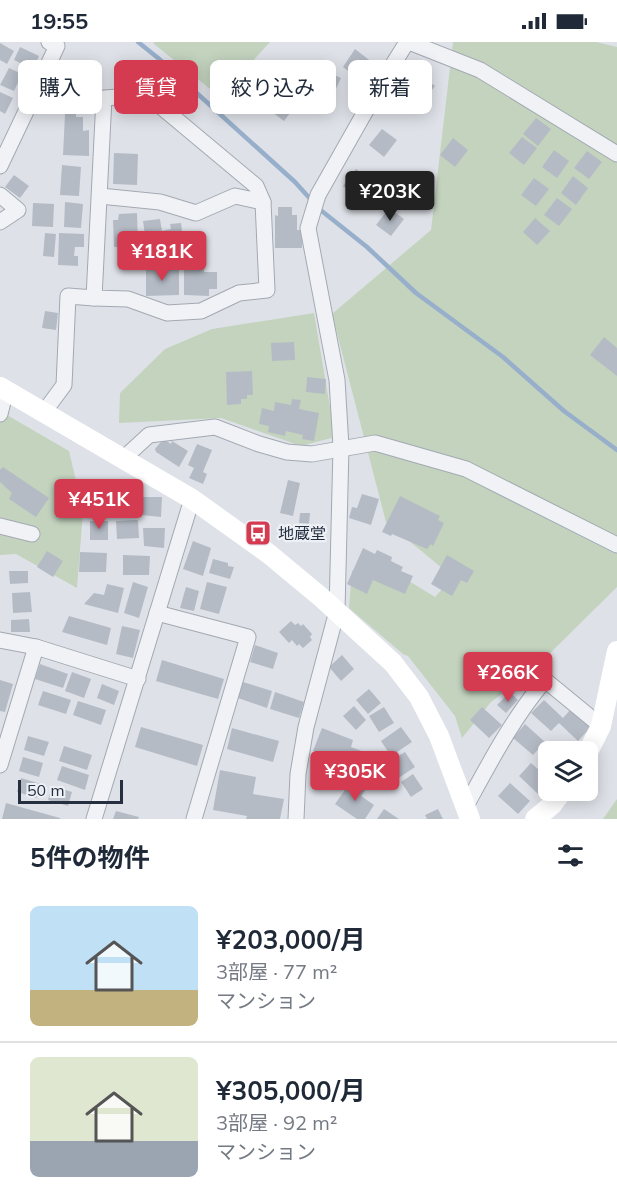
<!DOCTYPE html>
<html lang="ja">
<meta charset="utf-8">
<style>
:root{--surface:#fff;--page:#f2f2f3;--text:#1f2937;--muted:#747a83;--line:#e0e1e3;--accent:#d43b51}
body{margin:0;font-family:Mulish,"Noto Sans JP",sans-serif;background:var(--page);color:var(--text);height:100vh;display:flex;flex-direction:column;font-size:22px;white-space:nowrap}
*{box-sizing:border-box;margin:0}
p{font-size:20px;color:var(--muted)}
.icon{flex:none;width:33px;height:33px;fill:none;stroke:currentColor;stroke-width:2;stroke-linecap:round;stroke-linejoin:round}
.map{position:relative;height:777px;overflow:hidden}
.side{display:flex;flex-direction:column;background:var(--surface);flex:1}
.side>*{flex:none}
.hud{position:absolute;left:18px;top:18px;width:582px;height:54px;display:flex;gap:12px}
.controls{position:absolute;left:538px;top:699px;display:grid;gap:12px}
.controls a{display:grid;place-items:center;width:60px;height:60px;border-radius:9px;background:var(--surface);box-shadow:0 3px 15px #0003;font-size:30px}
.scale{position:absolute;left:18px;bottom:15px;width:105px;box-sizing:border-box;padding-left:6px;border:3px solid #262f40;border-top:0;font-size:16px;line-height:21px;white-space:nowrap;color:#262f40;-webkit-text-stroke:4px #edf1f6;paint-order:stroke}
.price{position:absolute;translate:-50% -51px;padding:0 14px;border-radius:6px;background:var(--accent);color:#fff;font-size:20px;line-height:39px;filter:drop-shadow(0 2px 3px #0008)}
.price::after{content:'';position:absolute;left:50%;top:36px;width:18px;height:14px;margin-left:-9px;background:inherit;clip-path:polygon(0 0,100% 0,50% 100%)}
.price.current{background:#222;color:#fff}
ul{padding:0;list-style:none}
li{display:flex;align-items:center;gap:18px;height:150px;padding:0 30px}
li+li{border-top:2px solid var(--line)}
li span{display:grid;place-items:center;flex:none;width:168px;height:120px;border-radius:9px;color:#555}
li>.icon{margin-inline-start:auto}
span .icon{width:72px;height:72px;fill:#fffc;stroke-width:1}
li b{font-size:26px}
h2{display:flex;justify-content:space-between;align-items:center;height:72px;padding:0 30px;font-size:26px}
.tag{padding:0 21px;border-radius:9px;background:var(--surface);box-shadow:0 3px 15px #0003;font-size:21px;line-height:54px}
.tag.current{background:var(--accent);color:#fff}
.status{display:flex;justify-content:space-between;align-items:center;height:42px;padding:0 30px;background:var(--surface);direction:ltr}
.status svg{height:16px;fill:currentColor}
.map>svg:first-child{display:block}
</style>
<div class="status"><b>19:55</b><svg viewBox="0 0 49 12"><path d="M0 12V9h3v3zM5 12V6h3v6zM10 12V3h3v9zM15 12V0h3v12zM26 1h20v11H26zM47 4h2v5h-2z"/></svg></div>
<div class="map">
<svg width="617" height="777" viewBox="0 0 617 777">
<rect width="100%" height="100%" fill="#dee2e8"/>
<g fill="#c3d3be">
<polygon points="154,0 270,0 220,55 154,2"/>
<polygon points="453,0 596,0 617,5 617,545 532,629 491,660 462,696 455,674 408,614 403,612 349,566 352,528 391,544 399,533 435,555 453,535 386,480 332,272 431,188"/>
<polygon points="314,271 335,395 301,404 221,376 119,381 120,351 165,307 212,287"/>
<polygon points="0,369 69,409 83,469 77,546 16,512 0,513"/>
<polygon points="617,757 617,777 603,777"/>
</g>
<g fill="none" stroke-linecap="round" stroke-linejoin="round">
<g stroke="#97afca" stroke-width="4.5">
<polyline points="138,0 158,16 295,140 313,160"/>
<polyline points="318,166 367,205 416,251 503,315 564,369 617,408"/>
</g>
</g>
<g fill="#b5bbc5">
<polygon points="0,1 14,9 7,22 0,18"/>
<polygon points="20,5 39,14 33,27 14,18"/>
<polygon points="355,7 377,24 364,41 343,25"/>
<polygon points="311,23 341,36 331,57 302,44"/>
<polygon points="9,26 22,32 14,49 0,43"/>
<polygon points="420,33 435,44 422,61 407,50"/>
<polygon points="0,50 13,56 5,72 0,69"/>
<polygon points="281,51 297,62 284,79 269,68"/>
<polygon points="76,71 76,75 83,75 83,89 89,88 89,114 63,113 65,72"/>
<polygon points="536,76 551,87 538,104 523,92"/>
<polygon points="382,87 397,98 384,115 369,103"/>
<polygon points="522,95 537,106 524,123 509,111"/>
<polygon points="453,96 468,108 455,125 440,113"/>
<polygon points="554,108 569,119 557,136 542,125"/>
<polygon points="587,109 602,120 589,137 574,126"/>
<polygon points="114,111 138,112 137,143 113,142"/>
<polygon points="62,123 81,125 79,154 60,153"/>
<polygon points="356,127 371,139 358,155 343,144"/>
<polygon points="14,133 29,144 20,156 5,145"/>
<polygon points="573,134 588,146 576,163 561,151"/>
<polygon points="534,136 549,147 536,164 521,153"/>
<polygon points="557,156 572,167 559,184 544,173"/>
<polygon points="65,160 83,162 81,186 64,185"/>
<polygon points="33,161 54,162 53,185 32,184"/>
<polygon points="278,165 292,165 292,173 297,173 297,188 302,188 302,206 275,206 275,173 278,174"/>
<polygon points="389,166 404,177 391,194 376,183"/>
<polygon points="137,171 138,204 114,205 113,178 118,178 119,172"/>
<polygon points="535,176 550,189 537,203 523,190"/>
<polygon points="160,177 162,189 171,187 170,182 181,181 184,203 147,207 143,179"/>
<polygon points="45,191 56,192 54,215 43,214"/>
<polygon points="59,191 84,192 84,205 75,205 74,214 78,214 78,224 58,223"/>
<polygon points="184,218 204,218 204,230 217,230 217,247 209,247 209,254 184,253"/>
<polygon points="146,225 158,225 158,228 179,228 179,253 146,254"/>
<polygon points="45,269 58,271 56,288 42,286"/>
<polygon points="604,295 617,306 617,334 590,313"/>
<polygon points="294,300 295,318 272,319 271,301"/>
<polygon points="252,329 253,353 247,353 247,357 241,357 241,362 227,363 226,330"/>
<polygon points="307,335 326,337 325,352 306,350"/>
<polygon points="292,357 301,358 299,367 319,371 314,399 302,397 303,393 286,389 285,394 268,390 269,384 259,382 262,366 274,369 275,360 291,363"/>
<polygon points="165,398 171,402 172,399 188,409 179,425 156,410 155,407 160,401"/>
<polygon points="197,402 212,408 203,430 207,432 203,442 189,436 194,426 188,423"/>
<polygon points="3,425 49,456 36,475 9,457 12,451 0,440 0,428"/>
<polygon points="288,438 300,441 293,474 280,471"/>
<rect x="88" y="439" width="18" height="19"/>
<polygon points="362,452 379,457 371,483 349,476 352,465 357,466"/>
<rect x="119" y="453" width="16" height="19"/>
<polygon points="400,454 440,474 438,478 444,481 433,504 431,502 427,507 392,492 391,494 382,490"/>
<polygon points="141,455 162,455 161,475 141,473"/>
<polygon points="300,471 310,471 309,482 299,481"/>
<polygon points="138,478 139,496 117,497 116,479"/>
<rect x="90" y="479" width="18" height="19"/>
<polygon points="143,486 165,486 164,506 144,504"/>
<polygon points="193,499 211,506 203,534 183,527"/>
<polygon points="363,506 375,512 377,508 392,515 391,519 403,525 401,529 413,534 405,552 373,538 367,552 347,542"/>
<polygon points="47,509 63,519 53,535 37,525"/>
<polygon points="80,510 107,511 106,530 79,530"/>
<polygon points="123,513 150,514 149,533 123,533"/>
<polygon points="447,513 474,529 467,541 461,538 452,554 431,542"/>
<polygon points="213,517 228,521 228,524 234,525 230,537 209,531"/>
<polygon points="9,529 28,529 28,541 10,542"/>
<polygon points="133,540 148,545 139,576 124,571"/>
<polygon points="207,540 227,545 219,572 200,567"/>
<polygon points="107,542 124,546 118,571 84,562 94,551 104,553"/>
<polygon points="186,545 199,549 194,569 180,566"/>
<polygon points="30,550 32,570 13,571 12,551"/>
<polygon points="69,574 111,586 107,603 62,590"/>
<polygon points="29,577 30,590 11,590 11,578"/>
<polygon points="291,579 295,583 298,581 301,584 303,582 312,592 310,595 312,598 303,606 299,602 297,604 292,598 289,601 279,590"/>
<polygon points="122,584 140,588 133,616 116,612"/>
<polygon points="255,603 278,611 273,627 250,620"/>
<polygon points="342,613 354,627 341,639 329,625"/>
<polygon points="162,618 224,637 218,657 156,639"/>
<polygon points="40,622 68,632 63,646 35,637"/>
<polygon points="72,630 91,637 84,656 65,649"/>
<polygon points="0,638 13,642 5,670 0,669"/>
<polygon points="243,640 272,649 267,666 238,656"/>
<polygon points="102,642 119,649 114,663 97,656"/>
<polygon points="369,647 381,661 368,672 356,658"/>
<polygon points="43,649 71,658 66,672 38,663"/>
<polygon points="275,650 304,660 299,676 270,667"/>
<polygon points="510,650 518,658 506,671 497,663"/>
<polygon points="544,658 563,676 571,667 591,685 578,699 559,681 551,689 531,671"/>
<polygon points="78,659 106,668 101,683 73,673"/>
<polygon points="354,664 366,678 356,688 343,674"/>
<polygon points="384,665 394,681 379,690 369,674"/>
<polygon points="482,665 502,683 489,696 470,678"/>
<polygon points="525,682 545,700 533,713 513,696"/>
<polygon points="141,685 203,703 197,724 135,705"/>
<polygon points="401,685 412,700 391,714 381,699"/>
<polygon points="232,686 279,699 273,720 227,707"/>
<polygon points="322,686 353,698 351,705 375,714 368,730 313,709"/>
<polygon points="28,694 49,700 44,714 24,708"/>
<polygon points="64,704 92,713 87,728 59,719"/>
<polygon points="405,710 415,725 394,739 384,723"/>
<polygon points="23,715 43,721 39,735 19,729"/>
<polygon points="531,721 549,737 549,740 538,752 519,734"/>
<polygon points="62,724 89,733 85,748 57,738"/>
<polygon points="220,728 256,735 253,752 284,757 280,777 246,777 247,774 213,768"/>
<polygon points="413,732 423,747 411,755 401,740"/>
<polygon points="21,736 41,742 37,756 17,750"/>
<polygon points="352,738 366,747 361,754 374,763 365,777 357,777 335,762"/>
<polygon points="510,741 530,759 518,772 498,754"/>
<polygon points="52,744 72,750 68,764 48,758"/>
<polygon points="6,761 60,776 60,777 2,777"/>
<polygon points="384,767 399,777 377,777"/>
<polygon points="438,767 443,777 427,777 425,773"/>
<polygon points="116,769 139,775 138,777 113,777"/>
</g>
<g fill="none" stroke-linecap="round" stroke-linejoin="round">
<defs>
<g id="street">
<polyline points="409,0 480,28 617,112"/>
<polygon points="147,53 256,144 263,160 267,248 239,251 201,269 167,271 128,257 94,256 104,56"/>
<polyline points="0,124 57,4 49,0"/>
<polyline points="0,153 18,168 0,180"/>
<polyline points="100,154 160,160 196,171 235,154 263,160"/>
<polyline points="44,370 64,343 68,254 94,256"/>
<polyline points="0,372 6,348"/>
<polyline points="124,416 149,393 215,385 259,402 287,410 312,412 375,401 466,427 617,503"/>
<polyline points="0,484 32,492"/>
<polyline points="157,571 248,595 194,777"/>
<polyline points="0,598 36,605"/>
<polyline points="0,723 36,605 138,637"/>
<path d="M466 764C490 720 513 676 545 638L601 684"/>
<polyline points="94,777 192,457"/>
<polyline points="296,777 298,732 306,685 337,569 341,405 337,338 308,186 318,153 382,40 407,0"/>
</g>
</defs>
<use href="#street" stroke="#a3a9b2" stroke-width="17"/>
<use href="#street" stroke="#f1f2f6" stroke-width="15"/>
<g stroke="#fff" stroke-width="20">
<polyline points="0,345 192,457 269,512 322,556 393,621 419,655 439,694 470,777"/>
<polyline points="588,710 601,684 617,609"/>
<polyline points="535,777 552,763 563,748"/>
</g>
</g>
<defs>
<symbol id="bus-square" viewBox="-11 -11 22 22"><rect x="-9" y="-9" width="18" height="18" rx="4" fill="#d43b51" stroke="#edf1f6"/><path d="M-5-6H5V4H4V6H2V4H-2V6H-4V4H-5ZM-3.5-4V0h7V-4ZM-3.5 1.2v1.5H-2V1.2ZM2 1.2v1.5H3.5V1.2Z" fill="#fff"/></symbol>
</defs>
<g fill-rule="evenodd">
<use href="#bus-square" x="243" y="476" width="30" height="30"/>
</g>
<g text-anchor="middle" stroke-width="4.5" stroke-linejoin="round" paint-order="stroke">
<g font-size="16" fill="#262f40" stroke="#edf1f6" text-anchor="start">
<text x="278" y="497">地蔵堂</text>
</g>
</g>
</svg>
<div class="controls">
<a><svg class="icon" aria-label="layers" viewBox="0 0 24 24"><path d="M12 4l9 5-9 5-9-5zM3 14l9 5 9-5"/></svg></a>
</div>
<div class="scale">50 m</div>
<b class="price current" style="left:390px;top:180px">¥203K</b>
<b class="price" style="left:162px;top:240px">¥181K</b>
<b class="price" style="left:99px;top:488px">¥451K</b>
<b class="price" style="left:508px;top:661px">¥266K</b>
<b class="price" style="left:355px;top:760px">¥305K</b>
<div class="hud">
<a class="tag">購入</a>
<a class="tag current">賃貸</a>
<a class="tag">絞り込み</a>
<a class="tag">新着</a>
</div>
</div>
<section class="side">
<h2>5件の物件<svg class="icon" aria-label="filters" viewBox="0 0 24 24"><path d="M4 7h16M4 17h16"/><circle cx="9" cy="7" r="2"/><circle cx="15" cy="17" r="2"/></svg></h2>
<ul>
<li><span style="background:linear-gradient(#bfe0f5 70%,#c2b280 0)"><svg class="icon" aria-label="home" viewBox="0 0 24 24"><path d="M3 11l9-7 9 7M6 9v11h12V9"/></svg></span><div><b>¥203,000/月</b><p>3部屋 · 77 m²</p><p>マンション</p></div></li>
<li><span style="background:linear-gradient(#dfe7d0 70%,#9aa5b1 0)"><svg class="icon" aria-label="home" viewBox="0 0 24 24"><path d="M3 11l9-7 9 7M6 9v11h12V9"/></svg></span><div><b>¥305,000/月</b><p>3部屋 · 92 m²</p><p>マンション</p></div></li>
</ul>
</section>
